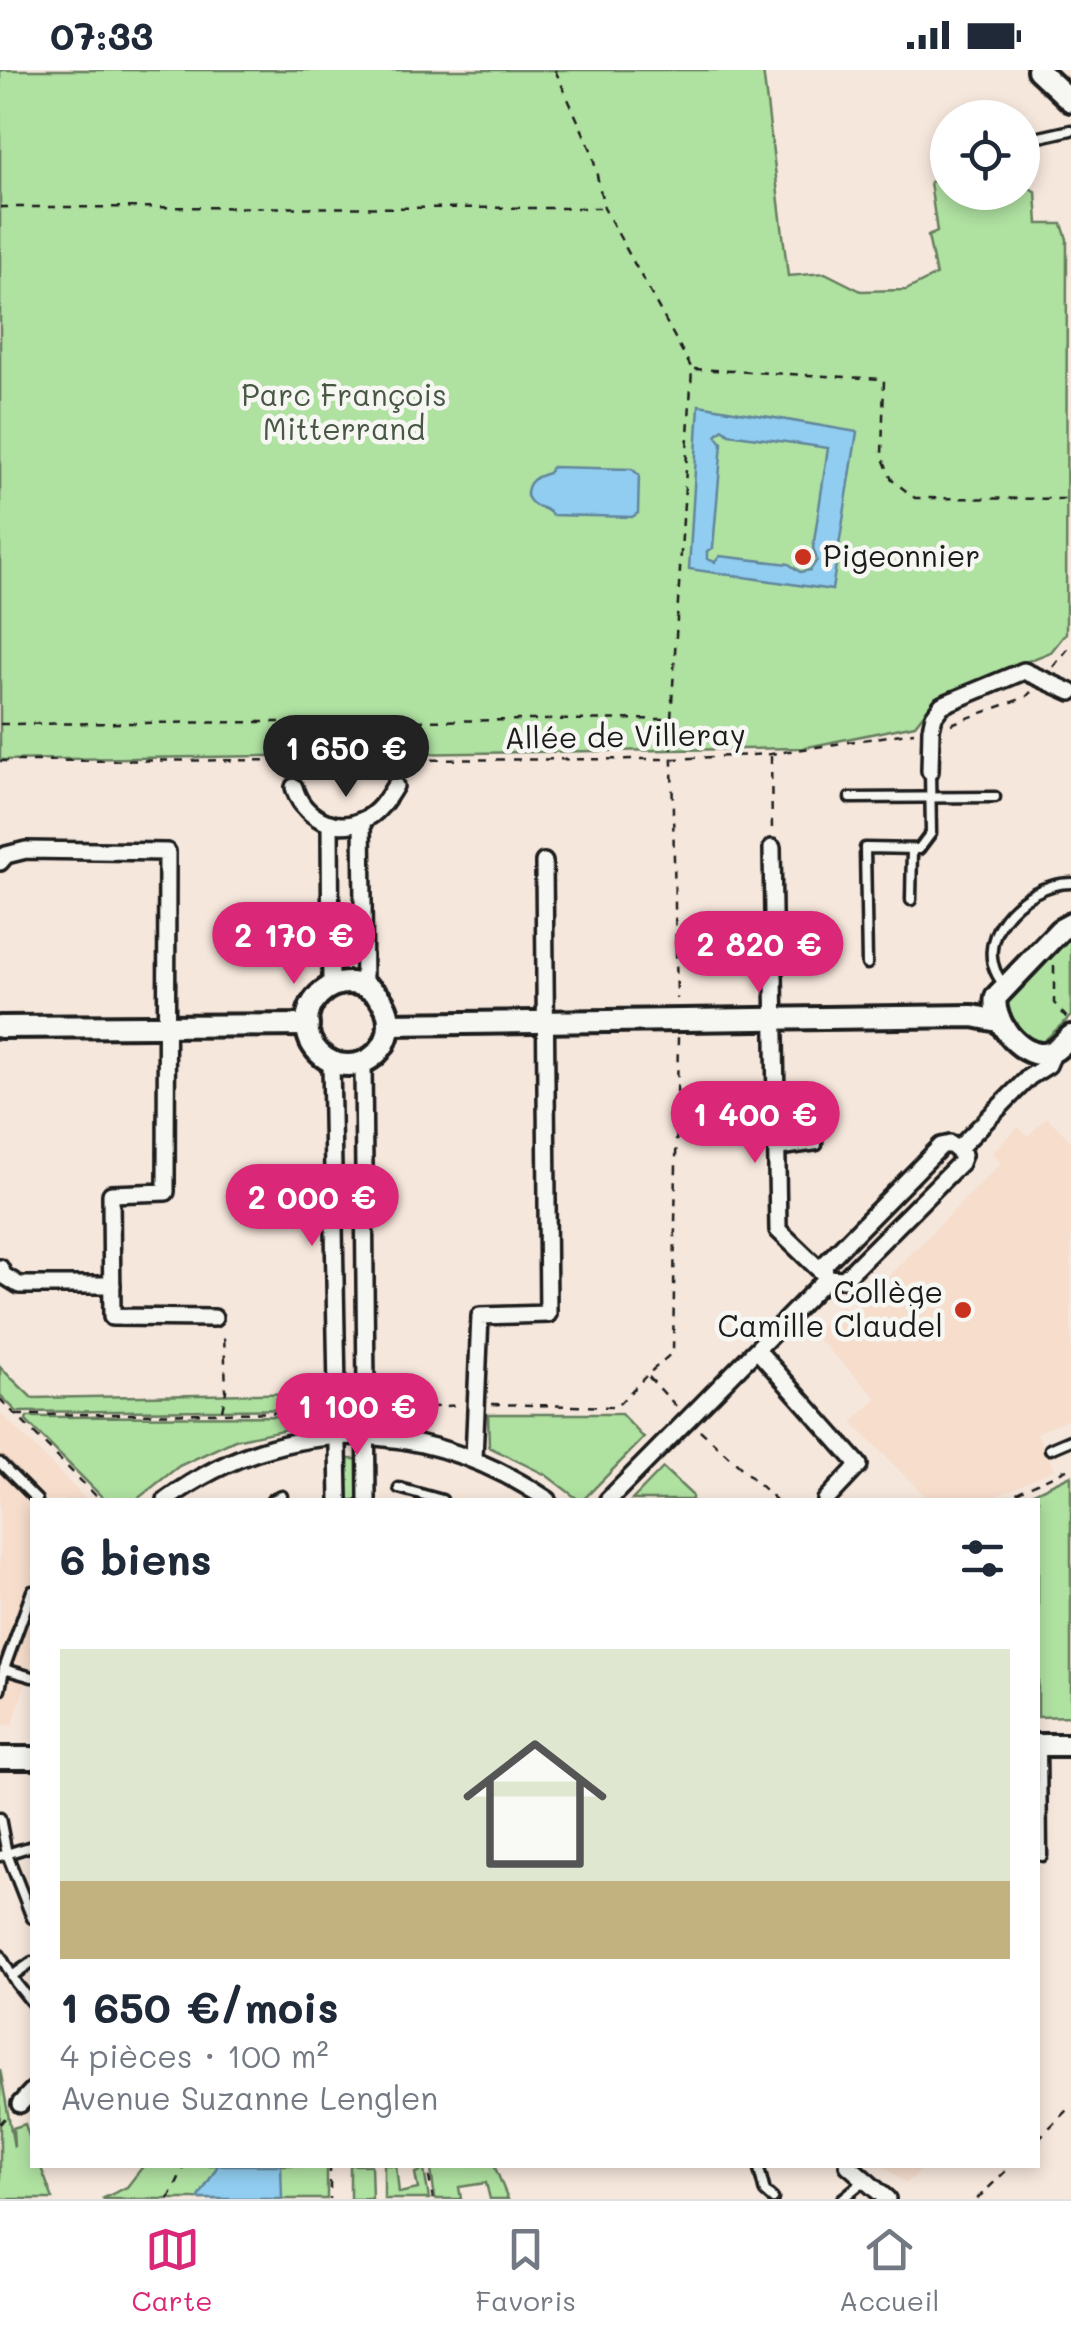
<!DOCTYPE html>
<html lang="fr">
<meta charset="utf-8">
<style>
:root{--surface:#fff;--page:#f2f2f3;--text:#1f2937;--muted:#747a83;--line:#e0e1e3;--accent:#db2777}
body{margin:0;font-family:Mali,sans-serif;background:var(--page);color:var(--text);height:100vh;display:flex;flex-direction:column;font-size:38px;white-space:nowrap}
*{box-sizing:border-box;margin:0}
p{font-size:32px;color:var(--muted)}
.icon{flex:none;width:55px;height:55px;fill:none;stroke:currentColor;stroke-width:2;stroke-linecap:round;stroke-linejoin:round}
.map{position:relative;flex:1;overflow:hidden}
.side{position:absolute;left:30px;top:1428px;width:1010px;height:670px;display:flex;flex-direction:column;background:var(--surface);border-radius:0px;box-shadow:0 5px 15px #0003}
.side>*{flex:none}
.buttons{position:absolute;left:930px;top:30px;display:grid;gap:20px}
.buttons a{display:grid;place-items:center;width:110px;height:110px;border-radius:50%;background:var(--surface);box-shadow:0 5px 15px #0003;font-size:50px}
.price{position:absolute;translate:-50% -85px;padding:0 22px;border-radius:35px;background:var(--accent);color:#fff;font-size:32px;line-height:65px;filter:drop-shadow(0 2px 5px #0008)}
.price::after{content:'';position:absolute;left:50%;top:60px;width:30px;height:22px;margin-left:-15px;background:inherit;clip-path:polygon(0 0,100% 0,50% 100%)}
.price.selected{background:#222;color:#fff}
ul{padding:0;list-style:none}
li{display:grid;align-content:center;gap:20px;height:530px;padding:0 30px}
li+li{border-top:2px solid var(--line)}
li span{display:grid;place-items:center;height:310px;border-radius:0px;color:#555}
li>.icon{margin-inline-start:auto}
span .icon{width:180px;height:180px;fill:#fffc;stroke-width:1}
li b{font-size:42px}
h2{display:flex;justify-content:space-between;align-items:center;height:120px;padding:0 30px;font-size:42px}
.status{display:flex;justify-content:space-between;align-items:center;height:70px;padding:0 50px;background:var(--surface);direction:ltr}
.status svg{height:28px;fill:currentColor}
.menu{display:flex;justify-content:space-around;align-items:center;height:140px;border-top:2px solid var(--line);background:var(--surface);font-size:28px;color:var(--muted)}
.menu a{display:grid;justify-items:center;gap:5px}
.menu .selected{color:var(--accent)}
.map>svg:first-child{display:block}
</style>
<div class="status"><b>07:33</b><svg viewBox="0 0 49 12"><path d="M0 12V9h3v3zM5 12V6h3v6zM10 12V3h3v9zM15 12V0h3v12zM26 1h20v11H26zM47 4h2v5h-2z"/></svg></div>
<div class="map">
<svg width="1071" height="2129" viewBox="0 0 1071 2129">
<rect width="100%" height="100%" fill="#f6e7dc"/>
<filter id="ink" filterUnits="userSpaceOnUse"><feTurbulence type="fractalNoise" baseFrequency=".01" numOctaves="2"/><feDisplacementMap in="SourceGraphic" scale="20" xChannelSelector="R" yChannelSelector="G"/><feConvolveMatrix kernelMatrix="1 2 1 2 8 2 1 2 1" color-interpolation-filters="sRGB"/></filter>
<g filter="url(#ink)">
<g fill="#f6ddcc">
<polygon points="1047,1047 1071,1071 1071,1347 1037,1363 1054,1399 990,1430 929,1430 852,1353 877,1328 812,1263 841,1235 851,1244 1001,1093 992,1083 1018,1057 1028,1066"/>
<polygon points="0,1343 87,1430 32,1430 32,1590 13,1655 0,1655"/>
<polygon points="883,2095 925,2095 906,2114"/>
</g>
<g fill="#afe1a1" stroke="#667e5e" stroke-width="2.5">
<polygon points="0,0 763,0 788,206 825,203 861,221 906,220 936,205 928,166 937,162 930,112 947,108 948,122 1022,122 1023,114 1036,122 1038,154 1062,154 1067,169 1066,563 1051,582 937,627 915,655 803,678 0,690"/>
<polygon points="1071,864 1071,946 1041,974 1030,972 1007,951 1005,931"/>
<polygon points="0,1297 32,1328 313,1323 314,1339 17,1342 0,1325"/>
<polygon points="488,1344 621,1344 644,1368 583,1430 579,1430 546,1405 489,1377"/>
<polygon points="315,1346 315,1353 235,1370 179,1396 136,1430 105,1430 26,1351 27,1347"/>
<polygon points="342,1389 362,1389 363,1430 343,1430"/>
<polygon points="663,1398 692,1425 692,1430 632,1430"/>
<polygon points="1071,1405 1071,1646 1038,1647 1038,1430 1019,1430"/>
<polygon points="0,1999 14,2077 13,2058 25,2054 32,2075 32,2095 40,2095 53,2129 0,2129"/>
<polygon points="144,2095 327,2095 327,2129 102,2129 127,2117"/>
<polygon points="350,2095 371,2095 372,2129 350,2129"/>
<polygon points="384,2095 396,2095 399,2123 418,2119 415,2103 424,2100 429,2129 384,2129"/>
<polygon points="448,2095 494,2095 508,2129 490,2129 486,2113 459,2117 461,2129 435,2129 431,2100"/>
</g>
<g fill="#90cdf0" stroke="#62869b" stroke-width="2.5" fill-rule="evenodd">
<path d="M699 335 857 362 832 520 689 499ZM723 359 729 364 828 378 813 478 817 490 810 500 800 502 789 494 720 486 715 492 707 489V481L713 478 722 373 716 365Z"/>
<path d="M552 397 632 399 639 405 638 443 632 447 552 445C546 435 533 440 527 426 526 411 537 406 549 403Z"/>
<polygon points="218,2095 281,2095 282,2129 198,2129"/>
</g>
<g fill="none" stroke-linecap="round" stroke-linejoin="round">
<defs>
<g id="service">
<polyline points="1022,71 1071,60"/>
<polyline points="941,87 948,86"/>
<polyline points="850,728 995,727"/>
<polyline points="911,830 912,779"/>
<polyline points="867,894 865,778 919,779 931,763 930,701"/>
<path d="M1006 917C964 872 1023 813 1071 813"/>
<polyline points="777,1081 817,1075 817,1023"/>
<polyline points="1050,1379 1071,1370"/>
<polyline points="0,1393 37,1430"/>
<polyline points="399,1418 442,1430"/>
<polyline points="272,1430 282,1426"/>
<polyline points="32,1521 4,1599 32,1607"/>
<polyline points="0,1620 4,1599"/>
<polyline points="1041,1675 1042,1786"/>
<polyline points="0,1748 7,1784 32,1848"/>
<polyline points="0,1786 32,1776"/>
<polyline points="0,1885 16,1913 32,1933"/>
<polyline points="12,1906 32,1892"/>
<polyline points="758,2095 765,2122 773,2129"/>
<polyline points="842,2129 865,2110"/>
</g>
<g id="minor">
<polyline points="930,701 931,659 934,646 942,635 1024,601 1071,622"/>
<path d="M294 717C302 746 334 764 363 750 378 744 387 729 395 716"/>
<polyline points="362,751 364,916"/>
<polyline points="330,753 331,917"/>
<polyline points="772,778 778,1160 824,1204"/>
<polyline points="0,792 6,785 26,780 167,782 166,1122 111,1124 112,1247 214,1248"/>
<polyline points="331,991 339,1430"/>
<polyline points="363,993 367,1430"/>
<polygon points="950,1074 963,1085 960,1093 844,1209 827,1208 823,1196 941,1076"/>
<polyline points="959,1078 1029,1007 1048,995 1054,981"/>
<polyline points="0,1198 3,1205 19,1215 112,1215"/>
<polyline points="757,1280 859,1395 826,1430"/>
<polyline points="474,1388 480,1246 548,1244 544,792"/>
<path d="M166 1430C287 1342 426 1348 548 1430"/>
<polyline points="608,1430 827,1208"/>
<polyline points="20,2034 32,2021"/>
<polyline points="848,2095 887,2129"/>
</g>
<g id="tertiary">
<polyline points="1038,0 1071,31"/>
<path d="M1071 854 1060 860 996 927C991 949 1019 986 1044 984 1056 983 1063 973 1071 966"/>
<circle cx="348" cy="954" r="41"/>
<polyline points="389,954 973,946 998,951"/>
<polyline points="0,957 308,955"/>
<polyline points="1038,1675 1071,1675"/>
<polyline points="0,1688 32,1688"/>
</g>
</defs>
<use href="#service" stroke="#1c1c1c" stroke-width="15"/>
<use href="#minor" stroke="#1c1c1c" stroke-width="22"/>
<use href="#tertiary" stroke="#1c1c1c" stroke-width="28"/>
<g stroke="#1c1c1c" stroke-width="2.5" stroke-dasharray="8 8" stroke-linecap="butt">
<polyline points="555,0 592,82 604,138 692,299 671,649 677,929"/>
<polyline points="0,137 602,138"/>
<polyline points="694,299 884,309 882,386 892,410 915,428 1071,429"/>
<polyline points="1053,597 1071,575"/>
<polyline points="0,654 669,649"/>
<polyline points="951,654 1026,627 1031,622"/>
<polyline points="771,686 772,763"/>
<polyline points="354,689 354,652"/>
<polyline points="0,691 673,689 771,684 914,662"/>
<polyline points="1054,896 1054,933 1067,948"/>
<polyline points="0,1329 100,1430"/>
<polyline points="492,1334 616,1337 646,1306"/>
<polyline points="676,1336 647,1305 673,1282 678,967"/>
<polyline points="222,1340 226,1321 224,1263"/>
<polyline points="382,1341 459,1335"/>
<polyline points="16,1345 319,1342"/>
<polyline points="700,1360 776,1430"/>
<polyline points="1002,1430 1071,1397"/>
<polyline points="0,2054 8,2045"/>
<polyline points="1038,2069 1071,2036"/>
<polyline points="330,2095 330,2129"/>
<polyline points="432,2095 427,2096 433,2129"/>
<polyline points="169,2129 185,2095"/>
<polyline points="977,2129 1012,2095"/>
</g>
<use href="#service" stroke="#f6f6f2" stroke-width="8"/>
<use href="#minor" stroke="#f6f6f2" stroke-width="15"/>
<use href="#tertiary" stroke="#f6f6f2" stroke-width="20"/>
</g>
</g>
<g fill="#c8321e" stroke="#f6f6f2" stroke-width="4">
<circle cx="803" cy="487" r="10"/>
<circle cx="963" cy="1240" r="10"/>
</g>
<g text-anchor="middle" stroke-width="9" stroke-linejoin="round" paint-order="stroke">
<g font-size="30" fill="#485744" stroke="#f6f6f2">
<text x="344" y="336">Parc François<tspan x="344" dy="34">Mitterrand</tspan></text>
</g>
<g font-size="30" fill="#1c1c1c" stroke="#f6f6f2" text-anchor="start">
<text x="823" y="497">Pigeonnier</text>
<text x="943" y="1233" text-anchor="end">Collège<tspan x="943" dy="34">Camille Claudel</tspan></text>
</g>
<g font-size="30" fill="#1c1c1c" stroke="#f6f6f2">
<text transform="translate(625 667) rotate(-1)" y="10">Allée de Villeray</text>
</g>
</g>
</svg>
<div class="buttons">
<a><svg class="icon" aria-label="locate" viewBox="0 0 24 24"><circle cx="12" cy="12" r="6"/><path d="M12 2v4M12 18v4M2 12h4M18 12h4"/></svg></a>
</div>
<b class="price selected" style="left:346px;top:730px">1 650 €</b>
<b class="price" style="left:294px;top:917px">2 170 €</b>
<b class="price" style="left:759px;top:926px">2 820 €</b>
<b class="price" style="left:755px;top:1096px">1 400 €</b>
<b class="price" style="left:312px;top:1179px">2 000 €</b>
<b class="price" style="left:357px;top:1388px">1 100 €</b>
<section class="side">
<h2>6 biens<svg class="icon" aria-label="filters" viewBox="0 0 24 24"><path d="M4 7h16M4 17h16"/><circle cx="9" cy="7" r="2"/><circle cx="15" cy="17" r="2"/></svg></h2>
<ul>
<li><span style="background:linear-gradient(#dfe7d0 75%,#c2b280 0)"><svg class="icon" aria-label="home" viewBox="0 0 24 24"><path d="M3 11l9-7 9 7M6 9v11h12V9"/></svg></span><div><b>1 650 €/mois</b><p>4 pièces · 100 m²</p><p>Avenue Suzanne Lenglen</p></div></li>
</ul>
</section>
</div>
<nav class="menu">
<a class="selected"><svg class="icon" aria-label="map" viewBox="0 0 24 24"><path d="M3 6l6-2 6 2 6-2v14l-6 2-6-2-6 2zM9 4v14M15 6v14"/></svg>Carte</a>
<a><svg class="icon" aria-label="saved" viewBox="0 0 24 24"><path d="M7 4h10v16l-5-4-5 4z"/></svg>Favoris</a>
<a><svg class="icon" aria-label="home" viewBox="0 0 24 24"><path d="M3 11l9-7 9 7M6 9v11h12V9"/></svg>Accueil</a>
</nav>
